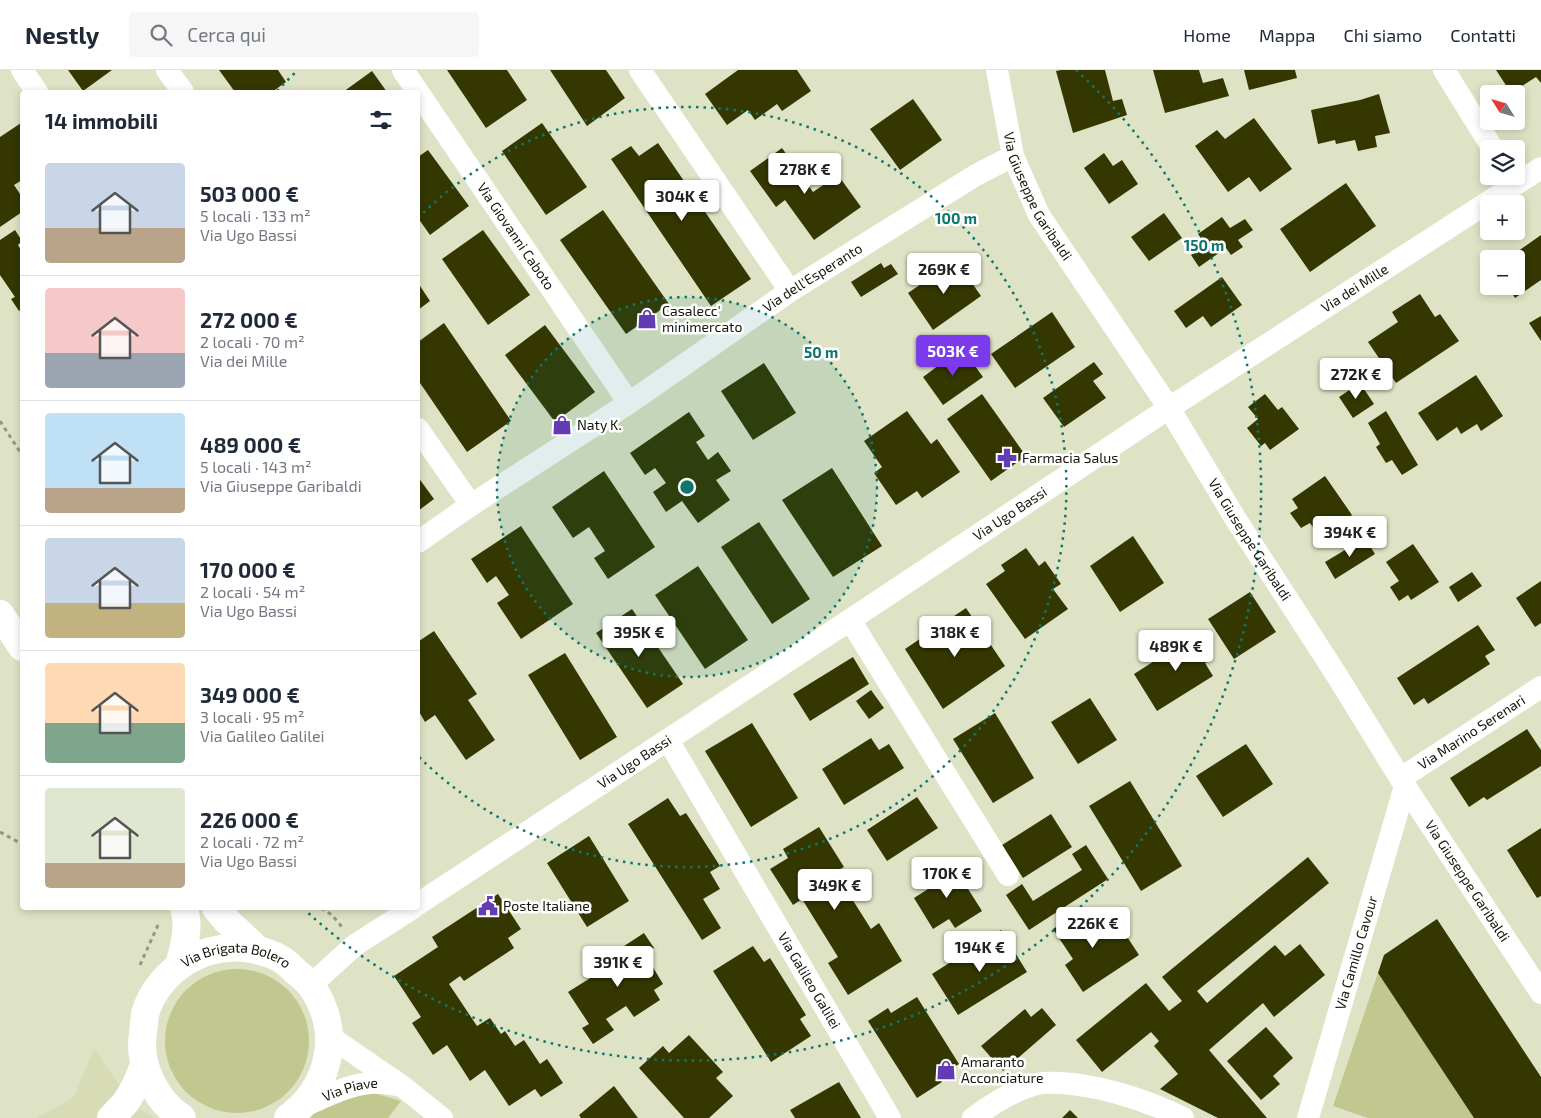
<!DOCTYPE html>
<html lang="it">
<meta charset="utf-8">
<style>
:root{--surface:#fff;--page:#f6f6f7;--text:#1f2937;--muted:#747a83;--line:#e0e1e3;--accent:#7c3aed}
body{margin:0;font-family:"Exo 2",sans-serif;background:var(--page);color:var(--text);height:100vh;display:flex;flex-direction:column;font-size:19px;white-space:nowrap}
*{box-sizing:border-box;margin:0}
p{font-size:16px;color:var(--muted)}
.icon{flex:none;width:28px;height:28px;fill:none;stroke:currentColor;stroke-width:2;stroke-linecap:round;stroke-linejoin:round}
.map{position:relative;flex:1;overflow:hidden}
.side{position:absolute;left:20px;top:20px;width:400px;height:820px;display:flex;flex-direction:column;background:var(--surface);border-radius:5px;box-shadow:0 2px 8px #0003}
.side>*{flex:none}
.needle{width:32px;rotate:307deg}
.controls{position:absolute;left:1480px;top:15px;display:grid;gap:10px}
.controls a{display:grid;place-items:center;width:45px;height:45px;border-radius:5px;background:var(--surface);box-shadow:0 2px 8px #0003;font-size:25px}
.price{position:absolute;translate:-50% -42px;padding:0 11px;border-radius:5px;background:#fff;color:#222;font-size:16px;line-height:32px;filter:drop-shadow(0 1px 2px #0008)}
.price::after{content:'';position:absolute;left:50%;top:30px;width:15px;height:11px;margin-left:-8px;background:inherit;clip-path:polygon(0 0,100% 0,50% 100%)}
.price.on{background:var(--accent);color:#fff}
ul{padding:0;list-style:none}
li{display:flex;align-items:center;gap:15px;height:125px;padding:0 25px}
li+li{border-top:1px solid var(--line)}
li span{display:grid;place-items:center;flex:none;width:140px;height:100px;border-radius:5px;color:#555}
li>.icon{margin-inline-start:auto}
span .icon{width:60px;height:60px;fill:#fffc;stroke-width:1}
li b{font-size:21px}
h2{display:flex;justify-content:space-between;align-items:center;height:60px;padding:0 25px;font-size:21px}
header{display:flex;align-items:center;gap:30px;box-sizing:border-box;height:70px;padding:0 25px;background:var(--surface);border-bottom:1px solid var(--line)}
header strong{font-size:24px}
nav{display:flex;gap:28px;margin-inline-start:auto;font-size:18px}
.search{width:350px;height:45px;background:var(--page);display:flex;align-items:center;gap:12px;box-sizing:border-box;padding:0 18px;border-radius:5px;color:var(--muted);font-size:19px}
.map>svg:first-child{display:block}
</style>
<header>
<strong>Nestly</strong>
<div class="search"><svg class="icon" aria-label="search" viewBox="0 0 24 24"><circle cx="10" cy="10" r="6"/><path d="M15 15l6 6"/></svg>Cerca qui</div>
<nav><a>Home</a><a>Mappa</a><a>Chi siamo</a><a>Contatti</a></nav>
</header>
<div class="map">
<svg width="1541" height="1048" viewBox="0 0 1541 1048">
<rect width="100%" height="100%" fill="#dfe3c5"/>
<polygon fill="#d7dcb6" points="94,978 133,1035 155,1048 37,1048 74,1027"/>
<g fill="#c1c78e">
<circle cx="237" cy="971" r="72"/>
<polygon points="1378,903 1474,1048 1368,1048 1333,1036"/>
<polygon points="364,1020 401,1031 388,1048 300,1048"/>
</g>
<g fill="#343700">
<polygon points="68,0 112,0 83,21"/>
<polygon points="219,0 278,0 286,12 272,22 235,22"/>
<polygon points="447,0 507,0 527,30 486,58"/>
<polygon points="550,0 606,0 625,28 587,56"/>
<polygon points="738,0 797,0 811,21 782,41 777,34 755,50 748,40 727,55 705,24"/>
<polygon points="1061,0 1105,0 1113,31 1122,29 1127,45 1073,63 1056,1"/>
<polygon points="1153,0 1199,0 1203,13 1223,8 1229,26 1165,43"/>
<polygon points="1244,0 1295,0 1297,8 1249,20"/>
<polygon points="1496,0 1541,0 1541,13 1536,7 1511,23"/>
<polygon points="372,1 387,22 343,22"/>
<polygon points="1379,24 1390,63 1375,66 1377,77 1358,81 1355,70 1336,74 1335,70 1318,74 1311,40 1360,30"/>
<polygon points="913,29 942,70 900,100 870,59"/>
<polygon points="1254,48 1292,99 1260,122 1249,107 1228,122 1195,76 1217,60 1225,69"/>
<polygon points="21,53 22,55 22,110 14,115 22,127 22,142 0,157 0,67"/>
<polygon points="542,53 587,117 546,145 502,81"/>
<polygon points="658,73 751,209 711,236 611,89 631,76 639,86"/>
<polygon points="782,78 813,122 838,105 861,137 814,170 785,130 776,137 750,101"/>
<polygon points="428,80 469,136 430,165 418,148 418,87"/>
<polygon points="1104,83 1113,96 1122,90 1138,114 1109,134 1084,98"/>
<polygon points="1346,113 1376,156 1310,202 1280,159"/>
<polygon points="603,140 669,234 626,264 560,170"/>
<polygon points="1164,143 1182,168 1149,191 1131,167"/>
<polygon points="1222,147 1230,158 1245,149 1253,160 1238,170 1243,177 1231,185 1226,178 1199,197 1191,185 1206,175 1198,164"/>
<polygon points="15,160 22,171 18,175 22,182 22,239 19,241 11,229 15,227 0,205 0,170"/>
<polygon points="483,160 530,225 488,255 442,189"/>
<polygon points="1541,165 1541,210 1515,228 1508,216 1516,216 1516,189 1507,189"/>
<polygon points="956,190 981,226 933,260 908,223"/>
<polygon points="881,193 884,198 891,194 898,204 861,227 851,212"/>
<polygon points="1222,207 1242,235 1211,257 1203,246 1186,258 1174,241"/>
<polygon points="418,213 430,231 418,240"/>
<polygon points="1420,224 1435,247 1440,244 1459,271 1396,313 1368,272 1398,252 1392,242"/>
<polygon points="1052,242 1075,277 1015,318 991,284"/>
<polygon points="1541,246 1541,271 1529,253"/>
<polygon points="444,253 511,351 467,382 418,310 418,272"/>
<polygon points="545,255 595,322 555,352 505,285"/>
<polygon points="962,278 983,307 943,335 923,307"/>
<polygon points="1094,292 1103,304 1093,311 1106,328 1064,357 1043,328"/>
<polygon points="764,293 796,343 753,370 721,321"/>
<polygon points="1476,305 1503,346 1481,361 1477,354 1461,364 1457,357 1437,371 1418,343"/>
<polygon points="1360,313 1374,334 1353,348 1339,327"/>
<polygon points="982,324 1026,386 991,411 947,349"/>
<polygon points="1265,324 1278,340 1282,337 1299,359 1270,380 1265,373 1261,376 1247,358 1258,349 1248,337"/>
<polygon points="907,341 931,374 937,369 960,402 922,428 917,421 896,435 874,403 882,397 864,371"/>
<polygon points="1386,341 1418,395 1402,405 1392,390 1386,393 1376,377 1380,374 1368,353"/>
<polygon points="689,342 705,366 696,372 708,390 718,382 731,401 716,410 730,430 698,453 682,431 666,442 653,422 666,413 655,398 645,405 630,383"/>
<polygon points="832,398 882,476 833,507 782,430"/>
<polygon points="604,401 655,477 608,509 594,488 605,481 589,457 573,468 552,437"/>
<polygon points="1325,406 1352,445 1320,467 1310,453 1301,458 1290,443 1298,438 1292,429"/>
<polygon points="418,407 434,429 418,441"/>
<polygon points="759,452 810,529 772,554 721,477"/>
<polygon points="521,456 573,534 521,569 497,533 509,525 496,506 487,513 471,489"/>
<polygon points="1133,466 1164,513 1120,542 1090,496"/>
<polygon points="1365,468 1375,484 1335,509 1325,492"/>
<polygon points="1413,474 1439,512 1411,530 1408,525 1399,531 1390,517 1399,511 1386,492"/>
<polygon points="1026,478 1039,496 1045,491 1061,514 1053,519 1068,539 1025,569 986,514 1005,501 1001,495"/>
<polygon points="698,496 748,570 705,599 655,525"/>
<polygon points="1472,502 1482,516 1458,532 1449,517"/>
<polygon points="1541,511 1541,553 1535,557 1516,528"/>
<polygon points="1250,522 1276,562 1234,589 1208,549"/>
<polygon points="966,538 1005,596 943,639 905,579"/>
<polygon points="632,539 683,614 647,638 596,563"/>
<polygon points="1478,555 1495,580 1485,586 1490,594 1428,634 1424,628 1414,635 1397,608"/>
<polygon points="434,561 477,624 468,630 495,670 466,690 435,645 425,652 418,640 418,569 419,571"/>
<polygon points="1198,563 1213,588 1205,593 1213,606 1157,641 1134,604"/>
<polygon points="565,583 617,667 580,690 528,605"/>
<polygon points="853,587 869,614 810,651 793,624"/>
<polygon points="871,620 884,638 869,649 856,631"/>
<polygon points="1090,628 1117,670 1078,694 1051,652"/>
<polygon points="995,643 1034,708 993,733 953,669"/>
<polygon points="752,653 798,728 751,757 705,681"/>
<polygon points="1527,659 1541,680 1541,696 1487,730 1484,727 1469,737 1450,708"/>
<polygon points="871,668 879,680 889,674 904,698 844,735 822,699"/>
<polygon points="1246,674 1273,714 1223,747 1196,706"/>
<polygon points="1130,711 1182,796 1141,821 1089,736"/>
<polygon points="917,727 938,758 887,791 867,760"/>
<polygon points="668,728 680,746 686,743 720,796 710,802 720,819 703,829 721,858 702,870 628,754"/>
<polygon points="1051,744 1072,777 1023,808 1002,775"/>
<polygon points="819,757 844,797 835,802 871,859 879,853 902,891 848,925 828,893 838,887 802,829 793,835 770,799 788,788 783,779"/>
<polygon points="1541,758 1541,826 1537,828 1507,780"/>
<polygon points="589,766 629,831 587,857 547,793"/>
<polygon points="1086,775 1108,809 1029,860 1006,825 1022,814 1033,831 1082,800 1072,784"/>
<polygon points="1308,787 1329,813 1197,921 1207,933 1275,875 1285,886 1300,874 1325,905 1274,947 1263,933 1209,980 1267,1048 1218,1048 1160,1019 1178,1004 1154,976 1159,971 1151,962 1102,1002 1076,970 1146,913 1169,941 1182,931 1162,907"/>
<polygon points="951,792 982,841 955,858 949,849 933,859 914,828 928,819 923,810"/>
<polygon points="498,824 521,859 508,868 514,878 464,911 460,906 449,914 477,956 490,948 501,964 505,961 515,976 524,970 540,994 547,989 563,1013 541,1027 535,1019 509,1036 485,1000 470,1011 447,975 433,985 412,953 421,947 394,906 438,877 432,867"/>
<polygon points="1085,838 1105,867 1120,856 1139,885 1083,922 1065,895 1073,889 1053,859"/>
<polygon points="1437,849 1541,1007 1541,1048 1474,1048 1378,903 1384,885"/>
<polygon points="1001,860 1027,902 958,945 932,904"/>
<polygon points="644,863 654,878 645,884 663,914 654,920 660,930 634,947 626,936 606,949 614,960 593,974 582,958 589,954 568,922 600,902 595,895"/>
<polygon points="753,876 764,892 770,888 806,945 800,949 811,966 771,992 713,901"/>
<polygon points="917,927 959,994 939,1006 942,1012 917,1028 868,951 888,938 891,943"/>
<polygon points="1042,938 1056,955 1003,1001 981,976 1025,939 1031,947"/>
<polygon points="1266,957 1293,988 1273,1006 1280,1014 1261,1030 1227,991"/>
<polygon points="689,965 723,1002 716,1008 733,1026 709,1048 684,1048 639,998 663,976 669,983"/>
<polygon points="839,1012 861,1048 795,1048 790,1040"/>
<polygon points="614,1016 638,1048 581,1048 579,1045"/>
<polygon points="1070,1040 1078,1048 1062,1048"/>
</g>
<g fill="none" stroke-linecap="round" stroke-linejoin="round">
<g stroke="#959881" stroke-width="3" stroke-dasharray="4 4" stroke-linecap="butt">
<polyline points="0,351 22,385"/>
<polyline points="0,762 22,774"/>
<polyline points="321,838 332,845 342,857"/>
<polyline points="140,895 158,855"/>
</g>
<g stroke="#fff" stroke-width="22">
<polyline points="22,0 37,22"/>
<polyline points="167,0 183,22"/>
<path id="s1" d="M403 0 629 333"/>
<polyline points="640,0 790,221"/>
<path id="s2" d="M997 0 1013 86 1039 145 1169 338 1235 448 1336 604 1405 716 1541 923"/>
<polyline points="1444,0 1493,79"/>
<polyline points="418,359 471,435"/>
<path id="s3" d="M418 472 471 435 629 333 790 221 976 105 1013 86"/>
<polyline points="850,550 1008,805"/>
<path id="s4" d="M668 670 890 1048"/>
<path id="s5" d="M1401 708 1541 617"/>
<path id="s6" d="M418 834 850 550 1169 338 1541 98"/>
<polyline points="311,915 355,875 413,838"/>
<polyline points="329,966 402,1016 442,1048"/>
<path id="s7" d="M300 1038C325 1027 353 1011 382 1013 389 1013 395 1015 401 1016"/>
<path d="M973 1048C992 1034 1019 1017 1042 1013 1052 1012 1063 1013 1073 1014 1111 1019 1148 1031 1183 1048"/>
<path id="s8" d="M1308 1048 1405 716"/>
</g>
<g stroke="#fff" stroke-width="28">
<polyline points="0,544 22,577"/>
<polyline points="216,838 226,850 257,879"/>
<path d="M179 896C184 876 190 858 184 838"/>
<polyline points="111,1048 126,1032 136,1015 144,995"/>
<path id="s9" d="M182 1048C155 1030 138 994 143 963 144 956 144 950 145 944 151 922 168 902 187 891 216 874 251 873 281 889 286 892 291 897 295 901 301 906 308 911 312 917 342 962 331 1016 288 1048"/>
</g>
</g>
<circle cx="687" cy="417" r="190" fill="#0f766e" fill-opacity=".12"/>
<g fill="none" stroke="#0f766e" stroke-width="2.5" stroke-dasharray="2.5 5">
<circle cx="687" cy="417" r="190"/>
<path d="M418 148A380 380 0 1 1 418 686"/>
<path d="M277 21A570 570 0 0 1 298 0M1076 0A570 570 0 0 1 306 841"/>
</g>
<defs>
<symbol id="shop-bare" viewBox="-9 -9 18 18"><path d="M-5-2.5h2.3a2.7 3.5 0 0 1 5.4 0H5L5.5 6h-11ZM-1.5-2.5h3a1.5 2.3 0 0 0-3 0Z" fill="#633cb5" stroke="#fff" stroke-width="2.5" paint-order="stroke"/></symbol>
<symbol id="pharmacy-bare" viewBox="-9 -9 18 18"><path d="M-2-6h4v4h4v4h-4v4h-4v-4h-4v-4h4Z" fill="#633cb5" stroke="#fff" stroke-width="2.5" paint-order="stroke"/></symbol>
<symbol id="civic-bare" viewBox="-9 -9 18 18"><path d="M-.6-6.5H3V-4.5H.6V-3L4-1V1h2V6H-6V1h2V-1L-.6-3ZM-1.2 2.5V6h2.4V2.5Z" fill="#633cb5" stroke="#fff" stroke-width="2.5" paint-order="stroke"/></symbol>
</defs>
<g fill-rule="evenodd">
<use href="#shop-bare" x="633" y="235" width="28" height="28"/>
<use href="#shop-bare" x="548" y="341" width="28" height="28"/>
<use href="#pharmacy-bare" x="993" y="374" width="28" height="28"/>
<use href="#civic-bare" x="474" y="822" width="28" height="28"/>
<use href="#shop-bare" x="932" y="986" width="28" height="28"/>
</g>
<g text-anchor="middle" stroke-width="5" stroke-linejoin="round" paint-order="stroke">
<g font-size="14" fill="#15160b" stroke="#fff">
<text dy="5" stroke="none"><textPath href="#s2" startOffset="134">Via Giuseppe Garibaldi</textPath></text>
<text dy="5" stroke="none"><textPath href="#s1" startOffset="201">Via Giovanni Caboto</textPath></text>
<text dy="5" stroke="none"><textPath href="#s3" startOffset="475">Via dell'Esperanto</textPath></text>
<text dy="5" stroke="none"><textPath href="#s6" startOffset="1121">Via dei Mille</textPath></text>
<text dy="5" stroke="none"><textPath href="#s6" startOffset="709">Via Ugo Bassi</textPath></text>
<text dy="5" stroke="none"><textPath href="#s2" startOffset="539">Via Giuseppe Garibaldi</textPath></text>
<text dy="5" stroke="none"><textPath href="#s5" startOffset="84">Via Marino Serenari</textPath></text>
<text dy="5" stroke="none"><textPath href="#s6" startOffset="259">Via Ugo Bassi</textPath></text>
<text dy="5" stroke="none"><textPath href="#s2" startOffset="944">Via Giuseppe Garibaldi</textPath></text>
<text dy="5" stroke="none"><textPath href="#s8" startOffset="172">Via Camillo Cavour</textPath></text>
<text dy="5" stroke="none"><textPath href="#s9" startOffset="238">Via Brigata Bolero</textPath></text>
<text dy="5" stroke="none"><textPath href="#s4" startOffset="279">Via Galileo Galilei</textPath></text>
<text dy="5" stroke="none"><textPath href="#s7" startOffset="54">Via Piave</textPath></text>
</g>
<g font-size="14" fill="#15160b" stroke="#fff" text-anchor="start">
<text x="662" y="246">Casalecc'<tspan x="662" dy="16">minimercato</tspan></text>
<text x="577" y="360">Naty K.</text>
<text x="1022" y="393">Farmacia Salus</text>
<text x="503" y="841">Poste Italiane</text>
<text x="961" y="997">Amaranto<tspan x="961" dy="16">Acconciature</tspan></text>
</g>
</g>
<circle cx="687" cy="417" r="8" fill="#0f766e" stroke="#fff" stroke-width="2.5"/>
<g font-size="15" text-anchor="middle" font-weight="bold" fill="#0f766e" stroke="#fff" stroke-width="5" stroke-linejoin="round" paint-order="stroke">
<text x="956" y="154">100 m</text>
<text x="1204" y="181">150 m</text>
<text x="821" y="288">50 m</text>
</g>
</svg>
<div class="controls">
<a><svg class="needle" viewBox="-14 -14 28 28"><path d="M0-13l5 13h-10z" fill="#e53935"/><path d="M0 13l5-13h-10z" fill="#747a83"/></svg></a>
<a><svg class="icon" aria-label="layers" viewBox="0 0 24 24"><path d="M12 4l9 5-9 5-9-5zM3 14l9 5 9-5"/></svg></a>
<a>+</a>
<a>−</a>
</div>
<b class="price" style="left:805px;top:125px">278K €</b>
<b class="price" style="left:682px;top:152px">304K €</b>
<b class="price" style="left:944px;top:225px">269K €</b>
<b class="price on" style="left:953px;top:307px">503K €</b>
<b class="price" style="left:1356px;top:330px">272K €</b>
<b class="price" style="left:1350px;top:488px">394K €</b>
<b class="price" style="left:639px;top:588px">395K €</b>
<b class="price" style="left:955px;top:588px">318K €</b>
<b class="price" style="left:1176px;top:602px">489K €</b>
<b class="price" style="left:947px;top:829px">170K €</b>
<b class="price" style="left:835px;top:841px">349K €</b>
<b class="price" style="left:1093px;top:879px">226K €</b>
<b class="price" style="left:980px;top:903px">194K €</b>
<b class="price" style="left:618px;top:918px">391K €</b>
<section class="side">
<h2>14 immobili<svg class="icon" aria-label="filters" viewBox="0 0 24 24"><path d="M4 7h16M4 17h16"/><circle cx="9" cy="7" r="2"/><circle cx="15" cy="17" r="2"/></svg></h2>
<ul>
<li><span style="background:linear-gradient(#c9d6e8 65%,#b9a48a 0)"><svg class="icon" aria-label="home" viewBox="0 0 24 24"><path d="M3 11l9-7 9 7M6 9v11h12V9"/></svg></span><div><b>503 000 €</b><p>5 locali · 133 m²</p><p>Via Ugo Bassi</p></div></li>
<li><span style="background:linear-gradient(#f6c9c9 65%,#9aa5b1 0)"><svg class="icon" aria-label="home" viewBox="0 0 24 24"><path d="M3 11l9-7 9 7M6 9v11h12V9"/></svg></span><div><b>272 000 €</b><p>2 locali · 70 m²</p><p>Via dei Mille</p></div></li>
<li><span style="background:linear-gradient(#bfe0f5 75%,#b9a48a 0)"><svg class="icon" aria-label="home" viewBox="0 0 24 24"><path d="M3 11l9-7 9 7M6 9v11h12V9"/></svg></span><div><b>489 000 €</b><p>5 locali · 143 m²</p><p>Via Giuseppe Garibaldi</p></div></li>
<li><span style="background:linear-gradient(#c9d6e8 65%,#c2b280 0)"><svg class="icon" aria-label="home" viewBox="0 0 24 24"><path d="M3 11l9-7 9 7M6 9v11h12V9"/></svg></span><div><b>170 000 €</b><p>2 locali · 54 m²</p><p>Via Ugo Bassi</p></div></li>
<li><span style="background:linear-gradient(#ffd9b3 60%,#7fa58c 0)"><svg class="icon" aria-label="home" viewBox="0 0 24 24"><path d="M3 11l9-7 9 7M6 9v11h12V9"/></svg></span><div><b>349 000 €</b><p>3 locali · 95 m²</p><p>Via Galileo Galilei</p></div></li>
<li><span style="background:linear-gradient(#dfe7d0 75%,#b9a48a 0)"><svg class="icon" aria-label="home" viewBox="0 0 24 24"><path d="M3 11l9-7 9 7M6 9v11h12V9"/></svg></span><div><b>226 000 €</b><p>2 locali · 72 m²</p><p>Via Ugo Bassi</p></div></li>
</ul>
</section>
</div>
